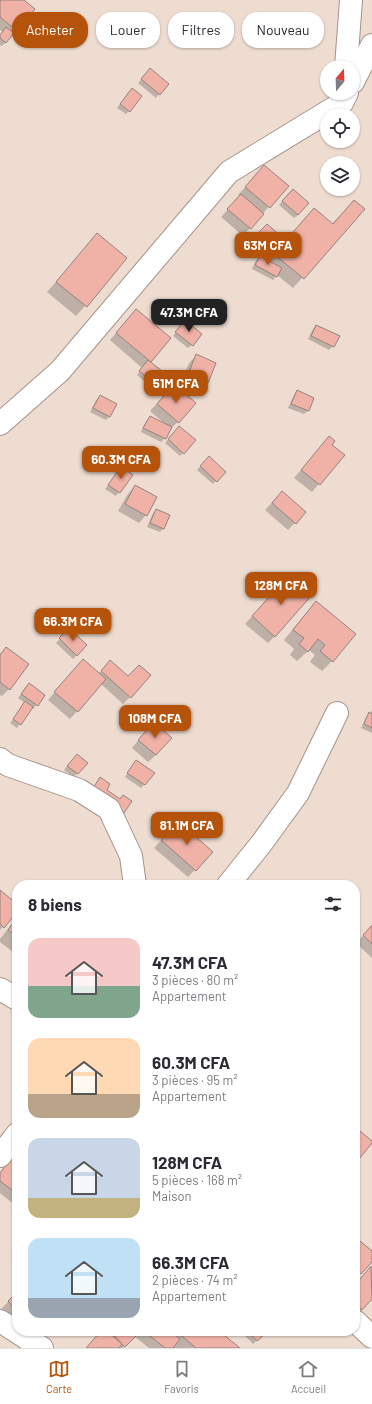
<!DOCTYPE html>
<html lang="fr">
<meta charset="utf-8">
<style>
:root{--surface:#fff;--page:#f2f2f3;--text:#2b2b33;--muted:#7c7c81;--line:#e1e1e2;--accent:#b45309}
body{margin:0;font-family:Barlow,sans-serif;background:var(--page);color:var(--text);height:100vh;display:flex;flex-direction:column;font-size:15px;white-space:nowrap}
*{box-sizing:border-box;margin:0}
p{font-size:13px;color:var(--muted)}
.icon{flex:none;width:22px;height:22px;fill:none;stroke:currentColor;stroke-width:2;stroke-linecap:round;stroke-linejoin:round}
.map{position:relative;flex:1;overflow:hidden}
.side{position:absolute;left:12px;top:880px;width:348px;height:456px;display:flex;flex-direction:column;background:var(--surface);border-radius:16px;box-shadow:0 1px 3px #0004}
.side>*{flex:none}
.guide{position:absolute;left:12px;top:12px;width:348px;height:36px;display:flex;gap:8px}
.needle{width:26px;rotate:19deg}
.buttons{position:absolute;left:320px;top:60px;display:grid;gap:8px}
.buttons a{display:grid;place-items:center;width:40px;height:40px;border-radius:50%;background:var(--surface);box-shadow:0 1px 3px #0004;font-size:20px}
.price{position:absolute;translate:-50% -34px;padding:0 9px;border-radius:8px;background:var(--accent);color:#fff;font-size:13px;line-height:26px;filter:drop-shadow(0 1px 2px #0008)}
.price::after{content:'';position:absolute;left:50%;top:24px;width:12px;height:9px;margin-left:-6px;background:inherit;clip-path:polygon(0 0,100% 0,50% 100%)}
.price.selected{background:#222;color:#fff}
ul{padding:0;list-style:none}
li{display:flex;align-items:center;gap:12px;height:100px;padding:0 16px}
li span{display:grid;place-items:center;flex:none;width:112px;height:80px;border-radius:12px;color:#555}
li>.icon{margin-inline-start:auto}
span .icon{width:48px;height:48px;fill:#fffc;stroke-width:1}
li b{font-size:17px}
h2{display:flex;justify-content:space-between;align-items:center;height:48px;padding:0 16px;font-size:17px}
.tag{padding:0 14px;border-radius:16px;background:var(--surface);box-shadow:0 1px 3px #0004;font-size:14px;line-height:36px}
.tag.selected{background:var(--accent);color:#fff}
.menu{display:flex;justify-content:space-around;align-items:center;height:56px;border-top:1px solid var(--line);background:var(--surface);font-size:11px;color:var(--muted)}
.menu a{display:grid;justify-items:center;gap:2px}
.menu .selected{color:var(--accent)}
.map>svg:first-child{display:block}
</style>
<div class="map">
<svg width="372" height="1348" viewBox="0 0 372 1348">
<rect width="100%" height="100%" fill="#eedcd1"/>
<g fill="#0003">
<polygon points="0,0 23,0 16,30 2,46 0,45 0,35 3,32 0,30"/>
<polygon points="147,73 159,94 156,98 138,83"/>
<polygon points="128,93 129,111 126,114 117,108"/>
<polygon points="257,174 287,186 243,236 221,217 240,196 238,195"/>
<polygon points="289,193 298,215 294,218 279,205"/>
<polygon points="354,201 363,209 293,288 277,275 273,280 252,269 256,260 260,257 268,261 314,209 332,224"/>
<polygon points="263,229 273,247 269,251 255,238"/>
<polygon points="97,235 126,259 76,316 47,292"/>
<polygon points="129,318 169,338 149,362 153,381 149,385 137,375 142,368 110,340"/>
<polygon points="182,325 192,345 188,348 173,336"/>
<polygon points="316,326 333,346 329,350 308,339 313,329"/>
<polygon points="196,356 215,364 207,383 199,390 181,382 189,363"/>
<polygon points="174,385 195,403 178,422 170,429 165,438 161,442 141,432 146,421 150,418 165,424 150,411"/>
<polygon points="297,391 313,398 308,411 304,414 288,408 294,395"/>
<polygon points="100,397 115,405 109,417 106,420 90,412 96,400"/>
<polygon points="179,427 195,441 180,456 165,443"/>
<polygon points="329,438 330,445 343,455 312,492 294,478"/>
<polygon points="133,454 142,468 138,471 127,463"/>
<polygon points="209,457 225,472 213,484 197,470"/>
<polygon points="121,468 132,475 116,496 105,489"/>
<polygon points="135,486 156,498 146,515 139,523 118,511 128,494"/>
<polygon points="275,499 305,512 288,530 265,510"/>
<polygon points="156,510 164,528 160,532 147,527 153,513"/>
<polygon points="281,584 275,636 268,643 245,624"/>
<polygon points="316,603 332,661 322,671 310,662 315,655 309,650 297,661 290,655 294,649 284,640 306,613"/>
<polygon points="69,629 86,645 73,659 56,643"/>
<polygon points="6,648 9,689 2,696 0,695 0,654"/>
<polygon points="76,668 98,674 103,669 130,697 123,704 101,684 70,719 48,700"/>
<polygon points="25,688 44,695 33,709 31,708 17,728 10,723 25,703 18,698"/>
<polygon points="372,710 372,733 361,728 366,717 369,714 370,714"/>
<polygon points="147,730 156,755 148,762 132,748"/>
<polygon points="73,759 86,763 74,777 64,770"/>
<polygon points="133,764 153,773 141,788 125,777"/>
<polygon points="171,829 212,852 188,877 154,848"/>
<polygon points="0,891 17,905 17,910 0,930"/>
<polygon points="17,917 17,955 0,942 0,939"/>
<polygon points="372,926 372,958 356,943"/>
<polygon points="17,1159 17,1207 0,1193 0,1173 7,1164"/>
<polygon points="355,1248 372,1252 372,1260 355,1279"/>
<polygon points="17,1250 17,1262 11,1256"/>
<polygon points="372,1268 372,1298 355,1316 355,1285"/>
<polygon points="17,1293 17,1325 1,1309"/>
<polygon points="102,1331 218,1331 238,1348 174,1348 172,1347 171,1348 149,1348 134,1336 123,1348 87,1348"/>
<polygon points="251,1331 259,1331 263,1335 253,1344 245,1336"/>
</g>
<g fill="#f0b2a7" stroke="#96827f">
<polygon points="0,0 24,0 35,9 17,31 0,17"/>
<polygon points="6,27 14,33 6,43 0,38 0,35"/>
<polygon points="150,68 169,84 160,95 141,79"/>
<polygon points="132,88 142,96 130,112 120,104"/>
<polygon points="264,165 289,186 270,208 245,187"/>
<polygon points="293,189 309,203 298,215 282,201"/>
<polygon points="241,194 264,214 251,229 227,209"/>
<polygon points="354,200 365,209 304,279 274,254 314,208 333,224"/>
<polygon points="267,224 282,237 273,248 257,234"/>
<polygon points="97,233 127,258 87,307 56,282"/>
<polygon points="260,256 282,268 277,277 255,265"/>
<polygon points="136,309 171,338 151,362 116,333"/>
<polygon points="185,320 202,334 193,346 175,332"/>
<polygon points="316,325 340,336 334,347 311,336"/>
<polygon points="196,354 216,363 208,383 188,375"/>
<polygon points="148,360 162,371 153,382 139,371"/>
<polygon points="174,384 196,403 179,423 157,404"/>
<polygon points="297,390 314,398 309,411 291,404"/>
<polygon points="100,395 117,404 110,417 93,408"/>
<polygon points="150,416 172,427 166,439 143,428"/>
<polygon points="179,426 196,440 184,454 168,439"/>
<polygon points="329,436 335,441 332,445 345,455 320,485 301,470"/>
<polygon points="137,449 149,458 142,468 130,459"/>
<polygon points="209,456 226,472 217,482 200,466"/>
<polygon points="121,466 133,475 120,493 108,485"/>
<polygon points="135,485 157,497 147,516 125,504"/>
<polygon points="282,491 306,512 296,524 272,503"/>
<polygon points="156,509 170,515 164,529 150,523"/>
<polygon points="288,576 311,596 275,637 252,616"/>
<polygon points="316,601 356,634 333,662 320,651 325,645 318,639 308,652 299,644 304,638 293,630"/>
<polygon points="69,628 87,645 77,656 59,638"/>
<polygon points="6,647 29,664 10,690 0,682 0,655"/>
<polygon points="83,659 106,679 78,712 54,692"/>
<polygon points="110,660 128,676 139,665 151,675 131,698 101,671"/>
<polygon points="29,683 45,695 38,706 21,694"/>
<polygon points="25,701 33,707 21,725 13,719"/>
<polygon points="369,712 372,714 372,728 364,724"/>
<polygon points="154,722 172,738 156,755 138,740"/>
<polygon points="77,754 88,763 78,774 67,766"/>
<polygon points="136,760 155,773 145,785 127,773"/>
<polygon points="100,777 110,784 107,790 120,799 123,795 132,801 124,813 92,790"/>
<polygon points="178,821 213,852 196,871 161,840"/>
<polygon points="0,890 17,904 17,912 4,928 0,924"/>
<polygon points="17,918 17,937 8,930"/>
<polygon points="372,925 372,944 363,935"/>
<polygon points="355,1127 372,1141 372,1143 355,1164"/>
<polygon points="14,1155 17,1157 17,1194 0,1181 0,1173"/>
<polygon points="360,1241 372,1251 372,1262 361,1274 355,1269 355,1247"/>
<polygon points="371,1266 372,1299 362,1310 355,1303 355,1285"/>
<polygon points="17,1292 17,1311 8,1301"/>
<polygon points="101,1331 107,1331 122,1344 119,1348 86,1348"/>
<polygon points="110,1331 139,1331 140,1332 125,1347"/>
<polygon points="144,1331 170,1331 180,1339 173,1348 165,1348"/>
<polygon points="176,1331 219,1331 240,1348 196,1348"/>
<polygon points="249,1331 260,1331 264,1335 257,1341 248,1332"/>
</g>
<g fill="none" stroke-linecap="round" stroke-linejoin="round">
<defs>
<g id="minor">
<polyline points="346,67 351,0"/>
<polyline points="353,82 372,45"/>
<polyline points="0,424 60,371 229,172 342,103 347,93"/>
<polyline points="0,759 8,765 79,790 109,809 131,856 135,885"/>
<polyline points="228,885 261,844 298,793 337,713"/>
<polyline points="0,989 17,999"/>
<polyline points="0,1156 17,1134"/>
<polyline points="0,1321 42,1348"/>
<polyline points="355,1321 372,1337"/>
</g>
</defs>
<use href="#minor" stroke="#a49389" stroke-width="24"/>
<use href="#minor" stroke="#fff" stroke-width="22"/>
</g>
</svg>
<div class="buttons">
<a><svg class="needle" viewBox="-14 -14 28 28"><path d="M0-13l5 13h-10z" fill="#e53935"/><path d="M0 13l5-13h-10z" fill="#7c7c81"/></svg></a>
<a><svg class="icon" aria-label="locate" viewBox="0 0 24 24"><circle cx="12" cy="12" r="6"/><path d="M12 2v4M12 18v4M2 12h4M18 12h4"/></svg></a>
<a><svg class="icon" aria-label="layers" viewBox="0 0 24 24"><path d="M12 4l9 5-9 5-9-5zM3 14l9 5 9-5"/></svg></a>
</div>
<b class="price" style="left:268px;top:266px">63M CFA</b>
<b class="price selected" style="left:189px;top:333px">47.3M CFA</b>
<b class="price" style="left:176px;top:404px">51M CFA</b>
<b class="price" style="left:121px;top:480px">60.3M CFA</b>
<b class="price" style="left:281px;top:606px">128M CFA</b>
<b class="price" style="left:73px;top:642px">66.3M CFA</b>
<b class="price" style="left:155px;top:739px">108M CFA</b>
<b class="price" style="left:187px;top:846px">81.1M CFA</b>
<div class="guide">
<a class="tag selected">Acheter</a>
<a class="tag">Louer</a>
<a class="tag">Filtres</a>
<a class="tag">Nouveau</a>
</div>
<section class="side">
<h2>8 biens<svg class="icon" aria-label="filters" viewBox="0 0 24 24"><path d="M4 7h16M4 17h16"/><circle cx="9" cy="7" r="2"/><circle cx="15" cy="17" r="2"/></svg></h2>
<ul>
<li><span style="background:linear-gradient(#f6c9c9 60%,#7fa58c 0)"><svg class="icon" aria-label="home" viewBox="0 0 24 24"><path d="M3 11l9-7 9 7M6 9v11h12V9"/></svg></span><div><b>47.3M CFA</b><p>3 pièces · 80 m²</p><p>Appartement</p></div></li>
<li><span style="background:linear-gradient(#ffd9b3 70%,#b9a48a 0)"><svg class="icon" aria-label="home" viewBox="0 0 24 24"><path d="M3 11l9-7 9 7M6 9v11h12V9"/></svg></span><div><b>60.3M CFA</b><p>3 pièces · 95 m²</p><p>Appartement</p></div></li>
<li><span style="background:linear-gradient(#c9d6e8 75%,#c2b280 0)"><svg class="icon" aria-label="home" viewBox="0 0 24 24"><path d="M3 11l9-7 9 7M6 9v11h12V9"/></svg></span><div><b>128M CFA</b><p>5 pièces · 168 m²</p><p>Maison</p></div></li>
<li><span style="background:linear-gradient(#bfe0f5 75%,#9aa5b1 0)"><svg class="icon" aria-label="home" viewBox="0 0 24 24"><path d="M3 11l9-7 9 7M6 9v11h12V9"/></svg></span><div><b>66.3M CFA</b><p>2 pièces · 74 m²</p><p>Appartement</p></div></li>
</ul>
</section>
</div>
<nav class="menu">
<a class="selected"><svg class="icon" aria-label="map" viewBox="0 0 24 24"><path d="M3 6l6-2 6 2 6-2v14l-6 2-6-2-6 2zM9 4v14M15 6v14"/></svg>Carte</a>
<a><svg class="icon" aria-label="saved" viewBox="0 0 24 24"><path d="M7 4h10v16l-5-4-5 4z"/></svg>Favoris</a>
<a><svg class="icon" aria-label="home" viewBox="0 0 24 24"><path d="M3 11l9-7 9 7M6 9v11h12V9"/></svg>Accueil</a>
</nav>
